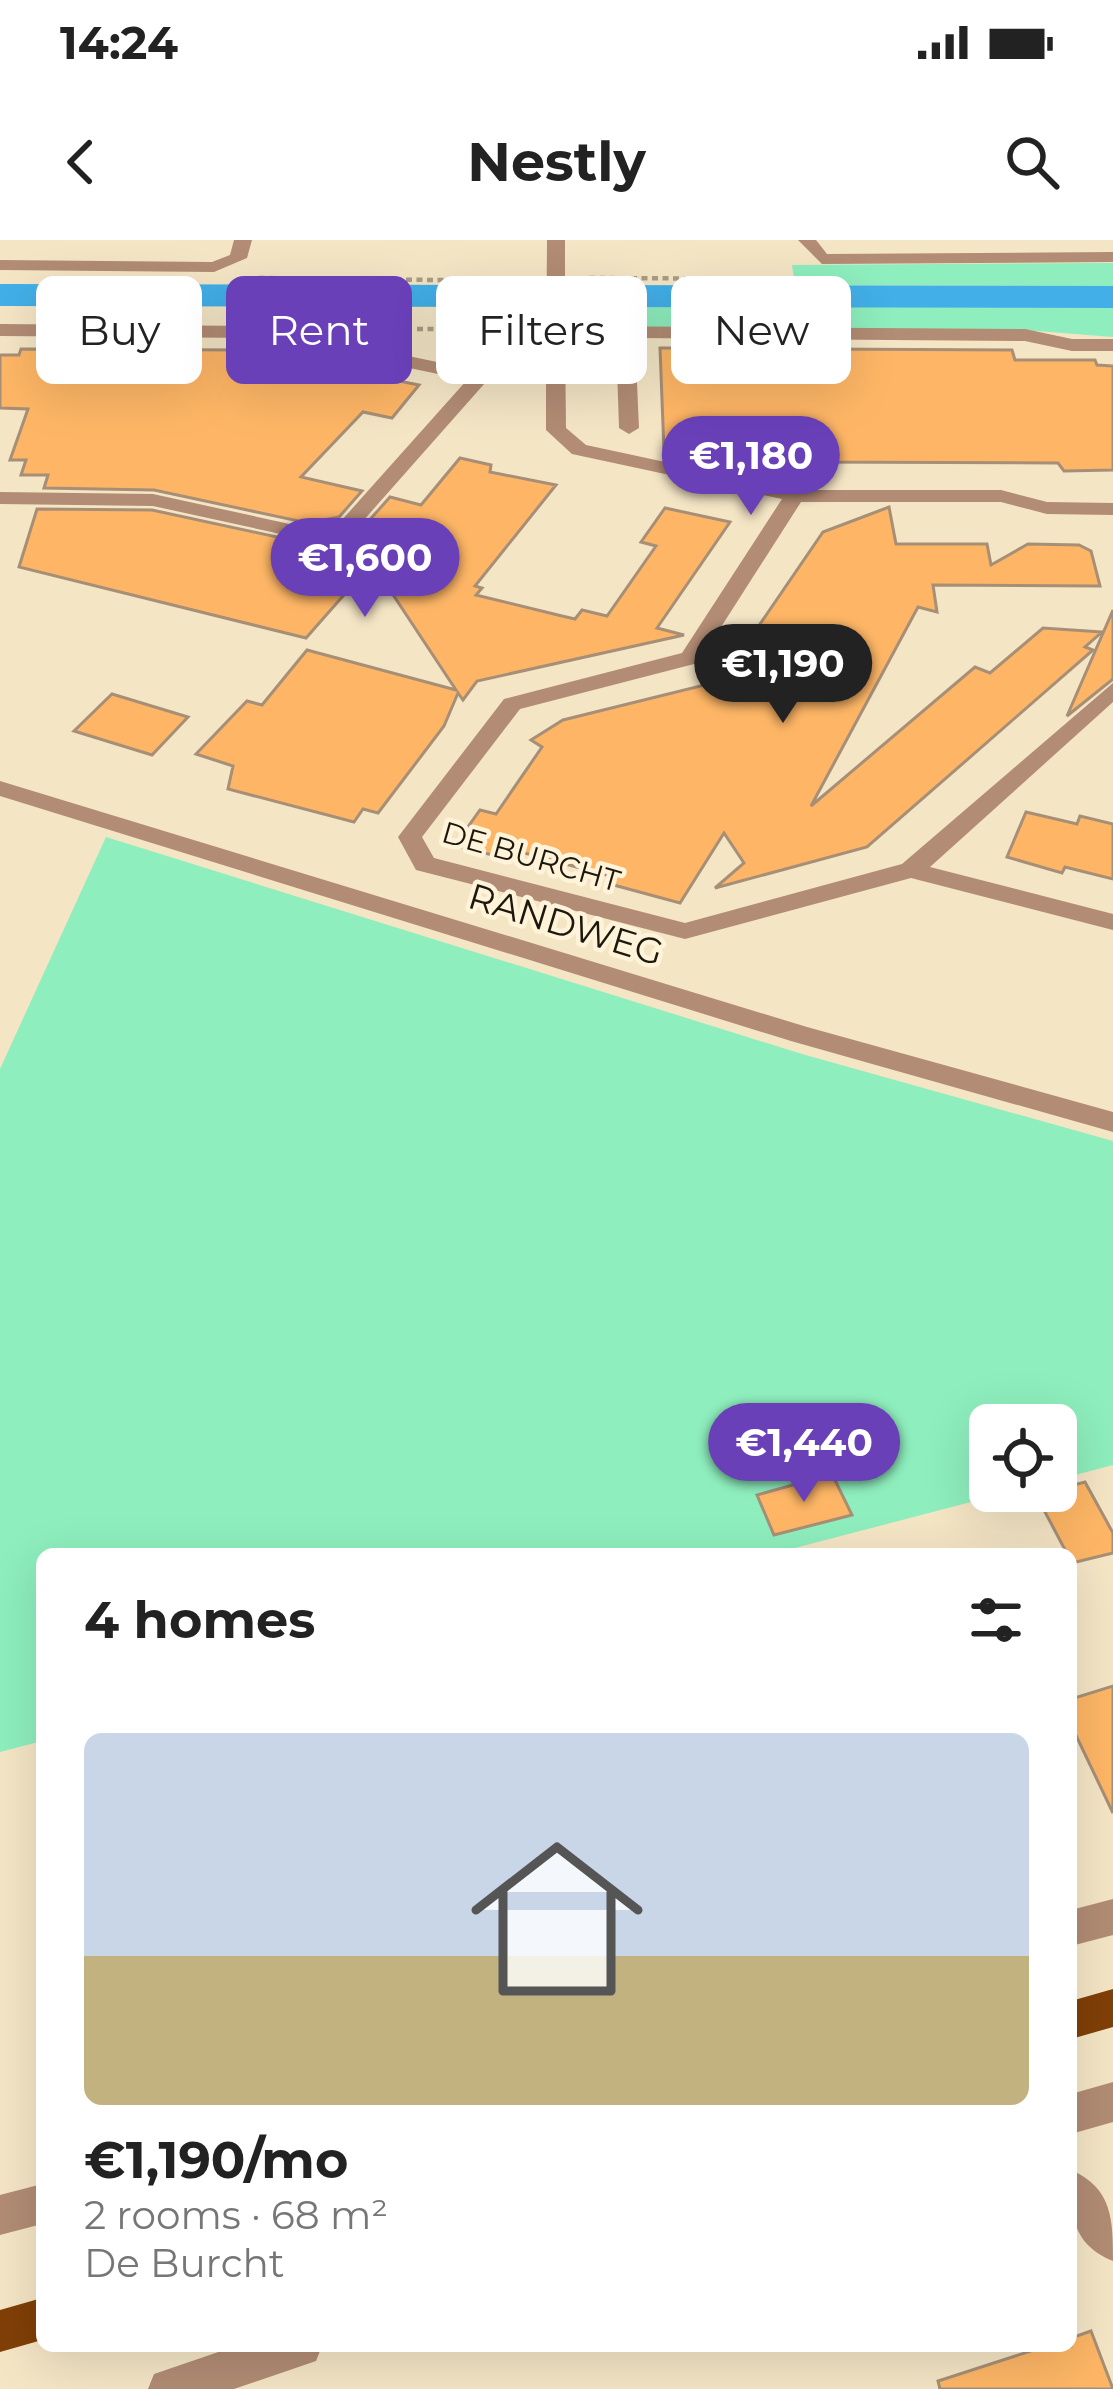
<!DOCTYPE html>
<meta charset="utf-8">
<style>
:root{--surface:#fff;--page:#f2f2f2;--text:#222;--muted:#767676;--accent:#6940b8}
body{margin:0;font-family:Montserrat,sans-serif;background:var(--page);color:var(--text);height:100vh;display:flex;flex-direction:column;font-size:45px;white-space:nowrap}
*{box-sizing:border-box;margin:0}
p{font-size:39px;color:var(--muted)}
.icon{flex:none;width:66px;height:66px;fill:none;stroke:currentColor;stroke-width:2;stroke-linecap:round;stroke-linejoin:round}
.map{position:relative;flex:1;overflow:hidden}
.details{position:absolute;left:36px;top:1308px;width:1041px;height:804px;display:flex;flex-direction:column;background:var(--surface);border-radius:18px;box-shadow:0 12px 48px #0002}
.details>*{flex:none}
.top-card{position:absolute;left:36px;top:36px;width:1041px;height:108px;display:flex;gap:24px}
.tools{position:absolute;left:969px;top:1164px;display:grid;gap:24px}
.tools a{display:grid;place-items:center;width:108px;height:108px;border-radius:18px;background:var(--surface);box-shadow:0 12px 48px #0002;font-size:60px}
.price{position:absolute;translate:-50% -102px;padding:0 27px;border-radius:42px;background:var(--accent);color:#fff;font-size:39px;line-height:78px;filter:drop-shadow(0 3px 6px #0008)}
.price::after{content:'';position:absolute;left:50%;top:72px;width:36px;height:27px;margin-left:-18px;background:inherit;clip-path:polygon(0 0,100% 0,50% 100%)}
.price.on{background:#222;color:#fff}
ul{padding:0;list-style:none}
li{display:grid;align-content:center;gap:24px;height:636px;padding:0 48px}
li span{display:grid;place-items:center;height:372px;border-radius:18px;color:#555}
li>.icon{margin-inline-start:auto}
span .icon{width:216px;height:216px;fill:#fffc;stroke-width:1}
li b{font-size:51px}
h2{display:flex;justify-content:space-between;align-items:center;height:144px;padding:0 48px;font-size:51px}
.pill{padding:0 42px;border-radius:18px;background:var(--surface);box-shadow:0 12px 48px #0002;font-size:42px;line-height:108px}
.pill.on{background:var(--accent);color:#fff}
.status{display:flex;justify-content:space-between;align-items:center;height:84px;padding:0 60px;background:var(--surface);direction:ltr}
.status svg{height:33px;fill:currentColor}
header{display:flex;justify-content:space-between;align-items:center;height:156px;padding:0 48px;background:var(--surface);font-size:54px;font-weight:700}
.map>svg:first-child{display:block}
</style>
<div class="status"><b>14:24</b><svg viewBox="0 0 49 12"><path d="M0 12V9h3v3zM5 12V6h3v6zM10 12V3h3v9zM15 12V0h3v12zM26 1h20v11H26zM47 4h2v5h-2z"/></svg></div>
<header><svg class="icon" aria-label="back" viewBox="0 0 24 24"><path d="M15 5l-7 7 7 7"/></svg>Nestly<svg class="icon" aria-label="search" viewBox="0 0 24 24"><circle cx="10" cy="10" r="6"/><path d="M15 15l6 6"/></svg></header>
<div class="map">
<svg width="1113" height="2149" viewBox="0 0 1113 2149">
<rect width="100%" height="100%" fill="#f4e5c5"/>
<g fill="#8eeebd">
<polygon points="1113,23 1113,46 795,45 792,25"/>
<polygon points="924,65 1113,68 1113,97 1037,91 595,87 571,79 571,67"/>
<polygon points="106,597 802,814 1113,901 1113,1225 1056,1240 1056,1185 990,1185 990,1251 1013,1251 772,1314 42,1314 42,1501 0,1512 0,829"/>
</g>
<polygon fill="#42afe8" points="0,44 1113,46 1113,68 0,66"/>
<g fill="#feb666" stroke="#a78f77" stroke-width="3">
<polygon points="660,108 709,108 710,124 795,124 794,117 812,117 821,109 1012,110 1015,120 1095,120 1097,125 1113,126 1113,230 1064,231 1058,223 802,222 801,212 664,211"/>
<polygon points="21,109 244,110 419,145 392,178 363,172 301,237 362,251 339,277 308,283 154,250 44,248 48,235 21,235 26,220 10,220 28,169 0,168 0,115 19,115"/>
<polygon points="460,218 491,225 490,232 556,245 475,346 482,348 476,355 562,376 575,379 582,370 607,376 656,306 641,302 665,268 730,282 657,388 684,395 477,441 463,460 458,453 444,486 378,573 363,569 354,582 228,549 233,526 196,514 247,461 262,465 307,410 456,450 372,323 306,398 19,327 37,269 152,270 309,304 358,293 390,257 421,265"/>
<polygon points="889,267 896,304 987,304 991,325 1028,304 1079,305 1091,311 1100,346 933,345 937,372 918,367 811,566 975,427 990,433 1043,388 1102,392 1085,407 1093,410 867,607 715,648 744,623 724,593 680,663 610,644 614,637 517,611 511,620 455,605 480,570 496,574 542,507 531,500 563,480 721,441 823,292"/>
<polygon points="1113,370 1113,439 1067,476"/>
<polygon points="112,454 188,477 152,515 74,491"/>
<polygon points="1026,572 1077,584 1080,576 1113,584 1113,639 1065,627 1062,633 1007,617"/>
<polygon points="832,1234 852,1275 774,1295 757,1255"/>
<polygon points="1085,1242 1113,1293 1113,1313 1072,1323 1036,1255"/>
<polygon points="1113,1446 1113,1573 1071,1485 1071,1459"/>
<polygon points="1091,2091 1113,2149 940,2149 938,2141 1046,2106 1071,2106 1071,2098"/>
</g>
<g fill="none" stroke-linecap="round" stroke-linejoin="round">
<g stroke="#a99d84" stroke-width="4.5" stroke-dasharray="6 4.5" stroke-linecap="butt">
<polyline points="259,38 526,41"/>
<polyline points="589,38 802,39"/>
<polyline points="417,89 522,89"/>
</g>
<g fill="#b28c74" fill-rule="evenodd">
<polygon points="234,0 252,0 247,18 214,32 0,30 0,20 212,22 230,15"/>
<polygon points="547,0 565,0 565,86 1025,89 1072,99 1113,99 1113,111 1072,111 1025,101 635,98 639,188 629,194 619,188 616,98 565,98 566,188 586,205 795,250 1001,250 1047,262 1113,263 1113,275 1047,274 1001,262 801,262 698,423 520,469 422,597 434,618 685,683 902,624 1113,443 1113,462 930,627 1113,674 1113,690 911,638 685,699 416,630 398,597 504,459 682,413 782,259 572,214 546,190 546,143 485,143 355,290 308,300 153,266 0,264 0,252 153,254 308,288 341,281 467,140 265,98 0,96 0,84 265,86 480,131 546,131"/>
<polygon points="798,0 816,0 827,14 1113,12 1113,22 822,24"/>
<polygon points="0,541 807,787 1113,872 1113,892 791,801 0,556"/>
<polygon points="1113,1659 1113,1695 1071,1706 1071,1670"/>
<polygon points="1113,1842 1113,1882 1071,1894 1071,1854"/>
<path d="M1071 1930C1113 1948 1113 1981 1113 2021 1069 2003 1071 1970 1071 1930Z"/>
<polygon points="42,1944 42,1984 0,1995 0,1955"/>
<polygon points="236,2106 322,2106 316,2121 234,2149 148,2149 154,2134"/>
</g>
<g fill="#803f07" fill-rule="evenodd">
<polygon points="1113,1749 1113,1787 1071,1799 1071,1761"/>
<polygon points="42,2058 42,2100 0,2112 0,2070"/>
</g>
</g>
<g text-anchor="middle" stroke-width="9" stroke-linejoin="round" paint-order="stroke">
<g font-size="30" fill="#1d180c" stroke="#fff3d9">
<text transform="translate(531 617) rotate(16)" y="10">DE BURCHT</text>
</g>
<g font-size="36" fill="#1d180c" stroke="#fff3d9">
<text transform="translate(566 684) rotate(17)" y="13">RANDWEG</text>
</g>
</g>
</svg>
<div class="tools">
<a><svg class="icon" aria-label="locate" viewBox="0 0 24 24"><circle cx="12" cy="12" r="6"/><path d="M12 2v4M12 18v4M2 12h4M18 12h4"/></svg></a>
</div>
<b class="price" style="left:751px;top:278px">€1,180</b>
<b class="price" style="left:365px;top:380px">€1,600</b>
<b class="price on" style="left:783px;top:486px">€1,190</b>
<b class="price" style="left:804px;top:1265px">€1,440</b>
<div class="top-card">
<a class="pill">Buy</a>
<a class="pill on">Rent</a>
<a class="pill">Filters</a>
<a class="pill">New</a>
</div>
<section class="details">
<h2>4 homes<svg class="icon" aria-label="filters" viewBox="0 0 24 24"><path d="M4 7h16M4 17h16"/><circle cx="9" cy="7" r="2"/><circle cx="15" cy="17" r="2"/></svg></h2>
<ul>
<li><span style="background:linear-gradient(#c9d6e8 60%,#c2b280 0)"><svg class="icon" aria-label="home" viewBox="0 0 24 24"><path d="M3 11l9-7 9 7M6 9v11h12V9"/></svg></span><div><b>€1,190/mo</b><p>2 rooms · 68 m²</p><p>De Burcht</p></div></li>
</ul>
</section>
</div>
